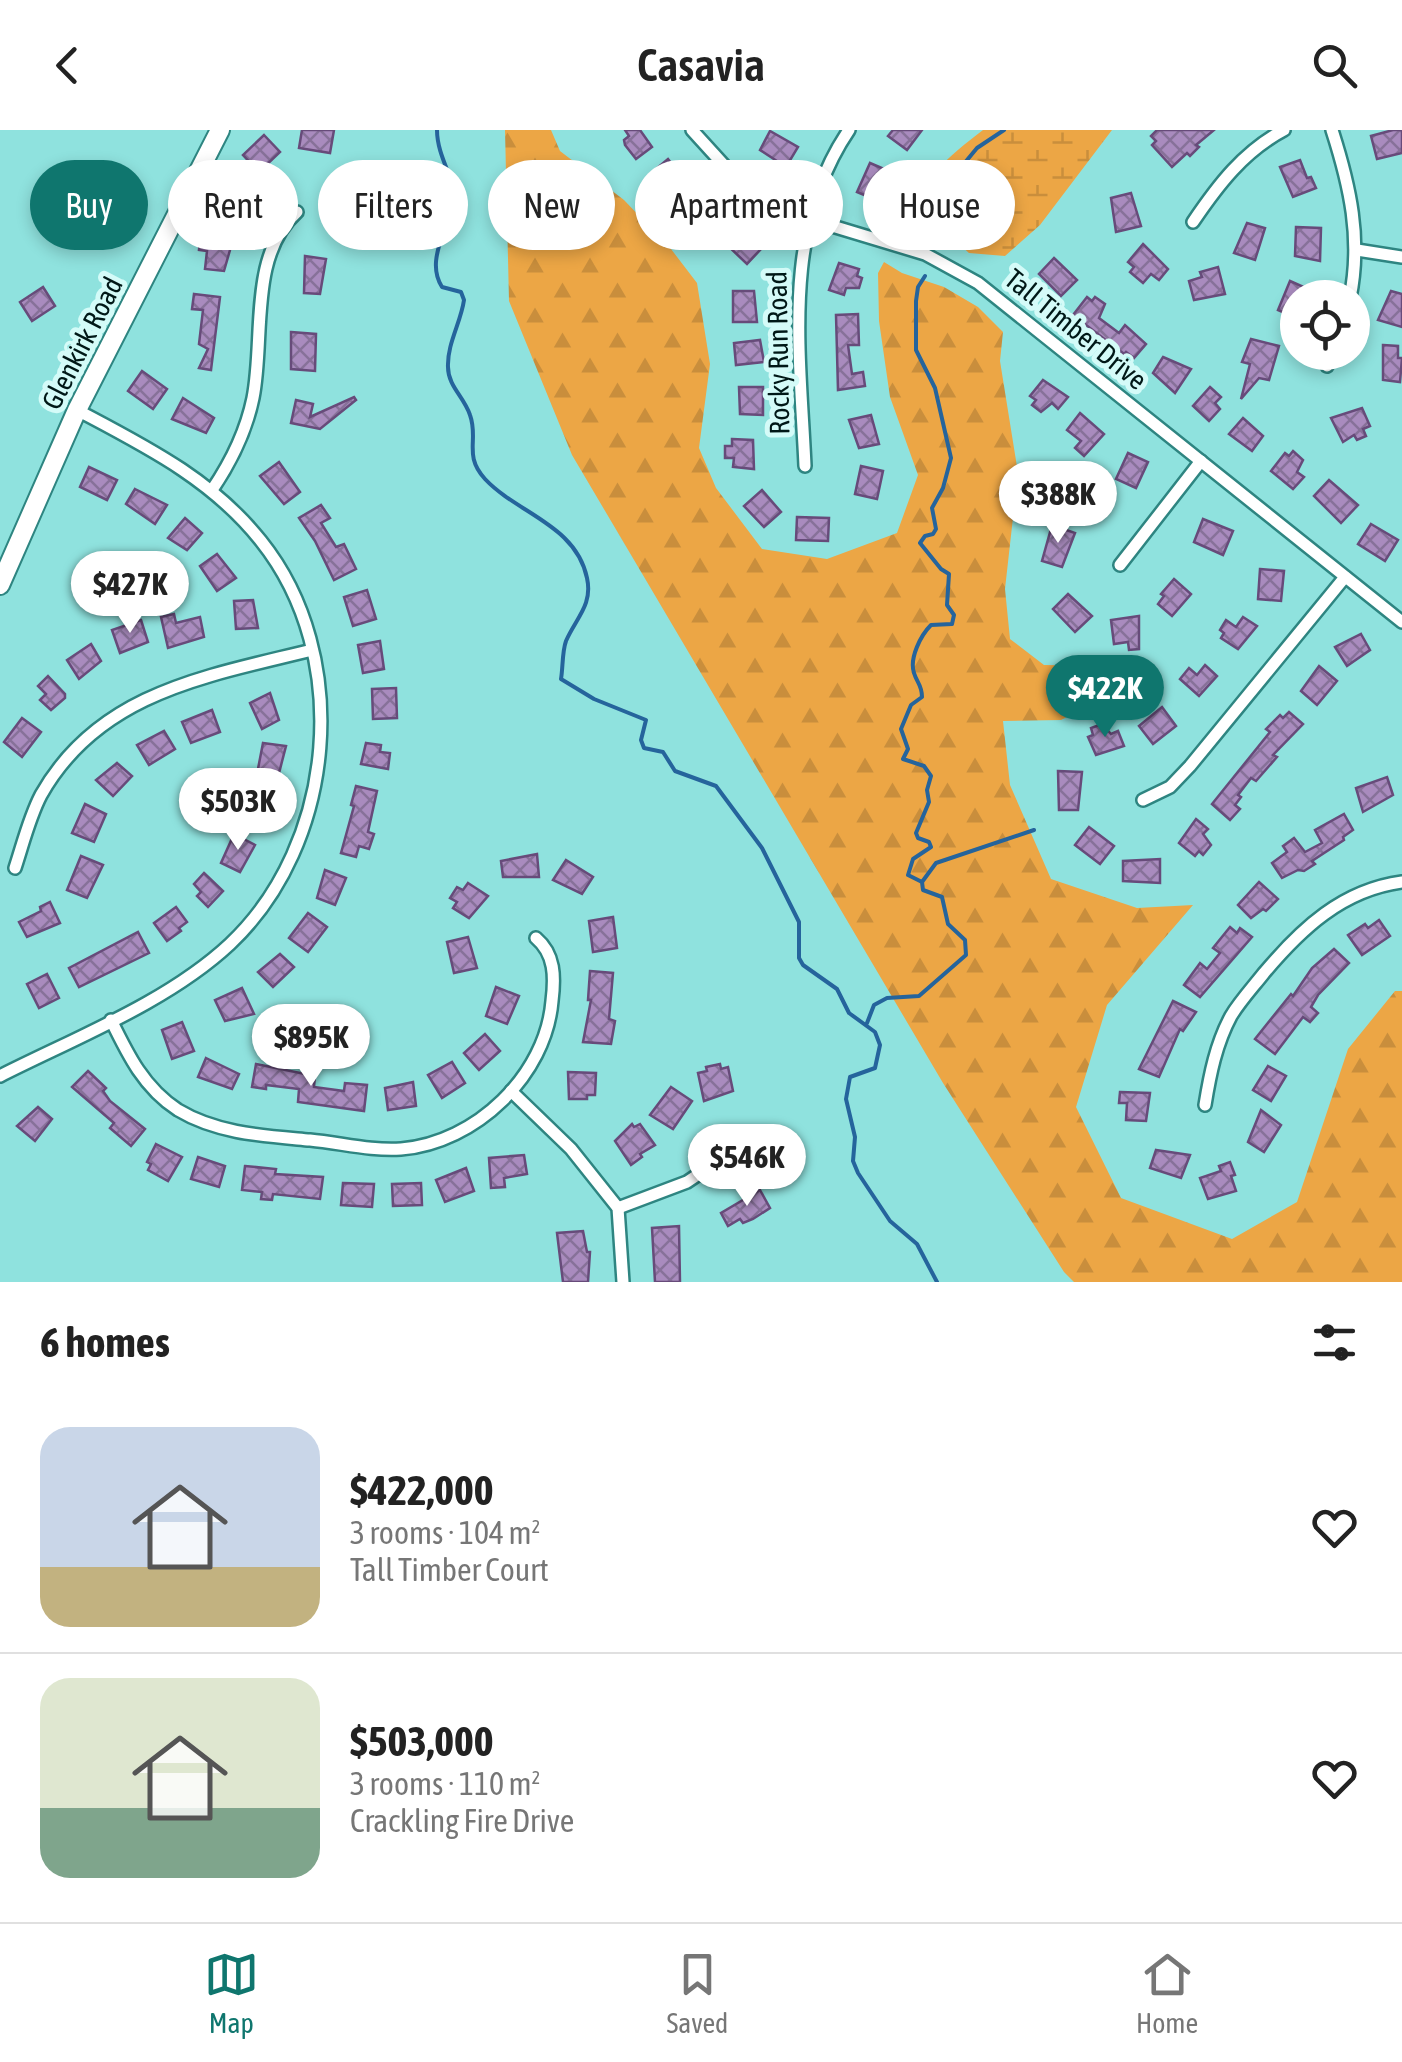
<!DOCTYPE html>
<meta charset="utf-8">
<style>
:root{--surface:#fff;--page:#f2f2f2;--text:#222;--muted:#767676;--line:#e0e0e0;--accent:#0f766e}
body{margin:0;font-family:"Asap Condensed",sans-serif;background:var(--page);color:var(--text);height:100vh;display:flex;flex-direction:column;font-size:38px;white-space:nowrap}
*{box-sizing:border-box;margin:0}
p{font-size:32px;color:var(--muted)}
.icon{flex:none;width:55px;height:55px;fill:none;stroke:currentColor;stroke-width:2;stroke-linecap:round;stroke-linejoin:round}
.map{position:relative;height:1152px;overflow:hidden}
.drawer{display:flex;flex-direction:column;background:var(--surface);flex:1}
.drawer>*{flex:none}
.hud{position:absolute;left:30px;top:30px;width:1342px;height:90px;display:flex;gap:20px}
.fabs{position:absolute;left:1280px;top:150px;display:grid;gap:20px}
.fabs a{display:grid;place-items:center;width:90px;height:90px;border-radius:50%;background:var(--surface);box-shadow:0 5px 15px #0003;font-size:50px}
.price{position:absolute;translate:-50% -85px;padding:0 22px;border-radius:35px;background:#fff;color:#222;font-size:32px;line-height:65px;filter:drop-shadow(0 2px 5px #0008)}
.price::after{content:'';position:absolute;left:50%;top:60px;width:30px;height:22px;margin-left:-15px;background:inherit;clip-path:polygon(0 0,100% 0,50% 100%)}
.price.selected{background:var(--accent);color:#fff}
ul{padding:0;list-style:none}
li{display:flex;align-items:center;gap:30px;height:250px;padding:0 40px}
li+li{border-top:2px solid var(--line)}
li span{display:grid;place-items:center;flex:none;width:280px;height:200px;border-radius:30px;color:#555}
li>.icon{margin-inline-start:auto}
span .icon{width:120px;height:120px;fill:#fffc;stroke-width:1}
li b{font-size:42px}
h2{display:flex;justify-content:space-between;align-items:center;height:120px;padding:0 40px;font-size:42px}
.chip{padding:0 35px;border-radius:45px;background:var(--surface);box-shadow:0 5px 15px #0003;font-size:35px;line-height:90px}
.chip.selected{background:var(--accent);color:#fff}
header{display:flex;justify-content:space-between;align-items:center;height:130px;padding:0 40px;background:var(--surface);font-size:45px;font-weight:600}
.dock{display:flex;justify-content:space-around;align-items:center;height:140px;border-top:2px solid var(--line);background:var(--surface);font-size:28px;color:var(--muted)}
.dock a{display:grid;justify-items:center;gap:5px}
.dock .selected{color:var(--accent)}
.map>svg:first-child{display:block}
</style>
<header><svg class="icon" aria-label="back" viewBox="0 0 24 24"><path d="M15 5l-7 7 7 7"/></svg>Casavia<svg class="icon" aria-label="search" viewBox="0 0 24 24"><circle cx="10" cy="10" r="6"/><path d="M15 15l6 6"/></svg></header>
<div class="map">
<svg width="1402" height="1152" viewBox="0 0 1402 1152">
<defs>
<pattern id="forest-firs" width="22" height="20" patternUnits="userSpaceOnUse" patternTransform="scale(2.5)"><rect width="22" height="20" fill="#eca645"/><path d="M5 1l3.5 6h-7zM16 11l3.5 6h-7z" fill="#c98e3c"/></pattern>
<pattern id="wetland-marsh" width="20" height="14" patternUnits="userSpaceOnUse" patternTransform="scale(2.5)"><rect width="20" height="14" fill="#eca645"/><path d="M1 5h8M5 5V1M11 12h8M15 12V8" fill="none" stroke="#c98e3c"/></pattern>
<pattern id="building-cross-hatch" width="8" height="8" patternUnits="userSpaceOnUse" patternTransform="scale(2.5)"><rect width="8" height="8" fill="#a98bbe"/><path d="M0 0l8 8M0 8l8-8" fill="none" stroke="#877199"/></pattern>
</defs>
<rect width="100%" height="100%" fill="#8fe2de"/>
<g fill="url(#forest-firs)">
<polygon points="505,0 551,0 560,21 624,70 671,119 697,153 710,234 699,318 716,358 762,419 827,429 897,403 918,345 890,267 879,191 878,143 884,132 902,143 944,157 978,177 1003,202 1000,231 1018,343 1005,459 1010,509 1044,535 1115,536 1144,548 1061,590 1003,591 1010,655 1051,749 1137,778 1193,775 1107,875 1076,977 1121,1068 1232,1109 1297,1072 1348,919 1395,861 1402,861 1402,1152 1074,1152 1064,1142 943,953 572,325 509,171"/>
<path d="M983 0H1004C981 18 957 27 947 58 943 71 948 81 941 98L929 92 919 97 909 94C920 49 948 27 983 0Z"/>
</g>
<path fill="url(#wetland-marsh)" d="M1004 0H1112L1040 95 1005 126 969 123 941 98C947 82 944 72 946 57 951 27 983 17 1004 0Z"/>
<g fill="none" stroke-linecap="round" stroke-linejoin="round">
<g stroke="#25649c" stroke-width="4">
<path d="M437 0C437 33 465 61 456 94L443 103C437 121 431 140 442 157L461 162 464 170C461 192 447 214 448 237 448 256 464 267 470 285 479 310 463 325 485 349 518 384 576 395 587 448 593 475 576 488 566 511 562 522 563 538 561 549L594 569 646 590 641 610 644 618 663 622 675 641 716 656 762 718 799 792V828L803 835 837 859 849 883 875 902 880 915 875 938 850 947 846 969 855 1007 853 1031 858 1043 890 1091 917 1114 937 1152"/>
<path d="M942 109C958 89 966 70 953 47L977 18 1004 0"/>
<polyline points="922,752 936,733 1034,700"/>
<path d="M867 893 874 875 887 868 919 866 966 825 965 810 948 794 942 767 923 760 922 752 908 745 913 729 931 717 929 712 918 708 916 703 929 672 927 660 931 646 924 636 903 629 908 619 901 599 911 575 922 567C922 555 917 553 914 543 909 528 921 505 931 495L952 494 954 485 947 475 949 444 941 439 920 413 925 406 933 404 936 399 932 378 943 358 951 328 935 258 916 220V171L918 157 925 146"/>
</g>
</g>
<g fill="url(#building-cross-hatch)" stroke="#674b7a" stroke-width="2.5">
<polygon points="302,0 334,0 330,23 299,18"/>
<polygon points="625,0 640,0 652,17 636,29 625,15 624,10 629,6"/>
<polygon points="893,0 922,0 907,20 888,6"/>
<polygon points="1157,0 1214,0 1196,15 1199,17 1190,26 1187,23 1172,37 1152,15 1156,11 1151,6"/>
<polygon points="1393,0 1402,0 1402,23 1377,29 1371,6"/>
<polygon points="770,1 798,17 786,37 760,20"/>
<polygon points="264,5 280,22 259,42 243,25"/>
<polygon points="668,29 686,52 668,65 650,44"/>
<polygon points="1300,30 1307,48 1311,47 1316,58 1293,67 1280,37"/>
<polygon points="870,33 891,42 879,71 857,62"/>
<polygon points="229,56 248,60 241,95 219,90"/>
<polygon points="52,59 97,68 92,90 48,82"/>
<polygon points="1131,63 1141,96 1116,102 1111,68"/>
<polygon points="705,66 723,82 708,99 703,95 699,100 685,88"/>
<polygon points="1247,93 1265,98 1255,130 1234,123"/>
<polygon points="740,97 761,119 747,134 725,113"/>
<polygon points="1296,97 1321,98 1320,131 1295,126"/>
<polygon points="200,109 232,113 224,141 205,139 207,121 199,120"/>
<polygon points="1143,114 1168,139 1159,150 1151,144 1143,153 1130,142 1134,137 1128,132"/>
<polygon points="305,126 326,129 320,164 304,163"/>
<polygon points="1054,128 1077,150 1061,166 1039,144"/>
<polygon points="839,133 859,139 857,146 862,148 859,158 846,158 844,165 829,160"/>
<polygon points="1218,137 1225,164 1194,170 1189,151 1202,147 1200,142"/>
<polygon points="1290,151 1308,159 1305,168 1298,168 1294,187 1278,180"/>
<polygon points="43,157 55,176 32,191 20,172"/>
<polygon points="733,161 754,161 757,192 733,192"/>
<polygon points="1391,161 1402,164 1402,197 1378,190"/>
<polygon points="194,164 220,167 211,240 199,238 208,219 199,214 203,180 192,179"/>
<polygon points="1087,167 1092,171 1095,167 1105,174 1099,188 1119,203 1125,195 1146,214 1134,228 1126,222 1124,224 1073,185"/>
<polygon points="858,184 859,215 848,215 852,244 863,242 865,256 838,260 836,185"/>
<polygon points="291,202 316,204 315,241 291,239"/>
<polygon points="1251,209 1279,216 1269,250 1259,248 1241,269 1250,234 1242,232"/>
<polygon points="760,210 764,232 736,235 734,213"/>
<polygon points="1383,215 1398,216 1398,228 1402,228 1400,252 1383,250"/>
<polygon points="1163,227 1191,239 1175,263 1153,243"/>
<polygon points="142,241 167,259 153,279 128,261"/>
<polygon points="1043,250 1068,267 1058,279 1052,273 1041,282 1032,275 1036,270 1030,266"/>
<polygon points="739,257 763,257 763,285 740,284"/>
<polygon points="1210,257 1221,267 1215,273 1220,279 1209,291 1193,276"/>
<polygon points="354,267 356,270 320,299 291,293 296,270 313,274 310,287"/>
<polygon points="183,268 214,288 206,303 172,289"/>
<polygon points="1362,278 1370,296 1363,299 1366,306 1357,310 1354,305 1343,312 1331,288"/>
<polygon points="1080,283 1104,304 1084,326 1075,318 1081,311 1067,300"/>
<polygon points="871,285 879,314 859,318 849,290"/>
<polygon points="1243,288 1263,306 1252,321 1229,304"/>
<polygon points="732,309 753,310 754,339 733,337 734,328 725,328 725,316 732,316"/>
<polygon points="1293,321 1303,330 1297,342 1304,347 1293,359 1271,341 1285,323 1289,326"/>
<polygon points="1128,323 1148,332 1136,358 1116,349"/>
<polygon points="279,332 300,362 284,374 260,346"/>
<polygon points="861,336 883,341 877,369 855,364"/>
<polygon points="89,337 117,350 107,370 80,357"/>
<polygon points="1329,350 1358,375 1341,393 1314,366"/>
<polygon points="1092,354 1109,370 1088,392 1065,371 1073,362 1079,368"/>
<polygon points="135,359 167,375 155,394 126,374"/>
<polygon points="762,360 781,382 764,397 744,376"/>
<polygon points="321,375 330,388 321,393 336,417 344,414 356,439 334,450 315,411 299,388"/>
<polygon points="797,387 829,388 828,411 796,410"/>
<polygon points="185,388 202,403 187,420 168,408"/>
<polygon points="1203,389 1233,401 1223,425 1194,412"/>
<polygon points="1371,394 1398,410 1385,431 1358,414"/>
<polygon points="1052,395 1075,403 1062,437 1042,431"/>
<polygon points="217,424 236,448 217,461 200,436"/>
<polygon points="1260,439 1284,441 1281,471 1258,469"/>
<polygon points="1174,449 1191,464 1172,486 1158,474 1164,466 1161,464"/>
<polygon points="367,460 376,489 353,496 344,467"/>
<polygon points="1068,464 1092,486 1075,502 1053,479"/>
<polygon points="253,470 258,498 236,499 234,471"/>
<polygon points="174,484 176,493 200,487 204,507 168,518 161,487"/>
<polygon points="1139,486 1139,519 1129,520 1128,512 1114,514 1111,490"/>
<polygon points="1243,487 1257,496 1238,519 1221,508 1224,503 1220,500 1226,490 1236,497"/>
<polygon points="141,490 148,512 120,523 112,500"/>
<polygon points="1361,504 1370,520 1347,536 1335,517"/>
<polygon points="380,511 384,539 363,543 358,515"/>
<polygon points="91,514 101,531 79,549 67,530"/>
<polygon points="1205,535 1217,546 1199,566 1180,549 1189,538 1197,545"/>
<polygon points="1319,536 1337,551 1317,575 1301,561"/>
<polygon points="48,546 65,564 65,568 51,580 40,570 46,564 38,556"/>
<polygon points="396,558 397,588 373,589 372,559"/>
<polygon points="270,563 279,590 262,599 250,573"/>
<polygon points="1162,577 1176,596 1153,614 1139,596"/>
<polygon points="212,580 220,602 191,613 182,592"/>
<polygon points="1289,582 1303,594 1273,625 1277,627 1256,651 1251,648 1238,665 1241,667 1235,675 1240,679 1230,690 1212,674 1270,602 1266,599 1280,585 1283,588"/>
<polygon points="22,588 41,602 22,627 4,612"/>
<polygon points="1102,594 1111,604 1118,601 1124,616 1096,625 1088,607 1093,605 1091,598"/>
<polygon points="164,601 175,619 149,635 137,615"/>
<polygon points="263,613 286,616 278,647 257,644"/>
<polygon points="366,613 381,615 380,622 390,623 388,639 361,634"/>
<polygon points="117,633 132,646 113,666 96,650"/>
<polygon points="1058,641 1082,642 1078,680 1059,680"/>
<polygon points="1387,647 1393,665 1363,682 1356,658"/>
<polygon points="356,656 377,661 368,702 374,704 369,719 359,716 356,727 341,723 354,676 351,675"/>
<polygon points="260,662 275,667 265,692 240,682 245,669 256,673"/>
<polygon points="85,674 106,684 94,712 72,703"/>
<polygon points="1344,684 1353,700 1343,707 1344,710 1312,731 1315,734 1304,741 1298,740 1282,748 1272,733 1287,722 1283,716 1294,708 1305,722 1322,713 1315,700"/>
<polygon points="1196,689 1208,699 1203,704 1211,715 1203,725 1199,721 1195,726 1179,713"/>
<polygon points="1089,697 1114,716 1100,734 1075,715"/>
<polygon points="234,704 255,715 240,742 221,733"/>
<polygon points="537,724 539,747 503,747 501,731"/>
<polygon points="81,726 103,735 87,768 67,760"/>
<polygon points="1160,729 1160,753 1123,751 1123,731"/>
<polygon points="566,730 593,747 582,764 553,750"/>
<polygon points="325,740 346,748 335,775 317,768"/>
<polygon points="204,743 223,761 208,777 197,766 201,762 194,754"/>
<polygon points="1259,752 1278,769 1266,781 1263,779 1251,788 1238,775"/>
<polygon points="468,753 488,766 469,788 453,778 457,772 450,768 457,757 463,760"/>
<polygon points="50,772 60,793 27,807 19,792 41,781 40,777"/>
<polygon points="176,777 187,792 179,798 181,801 167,811 154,793"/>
<polygon points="308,783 327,797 308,822 289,808"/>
<polygon points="613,787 617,818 593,822 589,791"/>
<polygon points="1379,790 1390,806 1362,825 1348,805 1365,794 1368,798"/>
<polygon points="1230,797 1237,803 1240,798 1252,807 1200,867 1184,855 1200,833 1207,839 1220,823 1213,818"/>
<polygon points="138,802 149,823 79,857 69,838"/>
<polygon points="468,807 477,838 454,843 447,812"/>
<polygon points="1334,819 1349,833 1318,865 1311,877 1318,883 1310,892 1303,887 1275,924 1255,909 1291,864 1293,866 1312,838"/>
<polygon points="280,824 294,837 273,857 258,842"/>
<polygon points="590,841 613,843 609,889 615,891 611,914 583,912 591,870 588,870"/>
<polygon points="47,844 59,868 39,878 27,854"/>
<polygon points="496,857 519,866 507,894 486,886"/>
<polygon points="242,858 254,884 225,891 215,870"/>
<polygon points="1173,871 1196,882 1183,901 1180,899 1159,947 1139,939"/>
<polygon points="182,892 194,921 172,929 162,900"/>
<polygon points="485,904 500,921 479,940 464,923"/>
<polygon points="206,928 239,944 232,959 198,947"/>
<polygon points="452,932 465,953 442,968 428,945"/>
<polygon points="256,934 315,946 314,957 344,961 345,953 367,955 364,981 298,972 299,959 266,955 266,959 252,957"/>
<polygon points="720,934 721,939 728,937 733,961 704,971 698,943 707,941 706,937"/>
<polygon points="1268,936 1286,946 1271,971 1253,960"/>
<polygon points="88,941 106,958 103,961 110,971 145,999 131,1016 110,998 114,993 72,957"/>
<polygon points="568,942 596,943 595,965 587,965 587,969 569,969"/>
<polygon points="413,952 416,976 388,980 385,958"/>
<polygon points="671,957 692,971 673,999 650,985"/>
<polygon points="1120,962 1150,963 1146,991 1126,990 1127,973 1119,973"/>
<polygon points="38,977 52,989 35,1011 17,996"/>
<polygon points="1261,980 1281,995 1264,1022 1248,1012"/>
<polygon points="632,994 634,997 640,994 655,1015 640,1024 642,1027 631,1035 615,1011"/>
<polygon points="156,1014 182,1027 168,1051 148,1040 151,1034 147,1032"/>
<polygon points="1156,1020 1190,1025 1181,1048 1150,1038"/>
<polygon points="524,1025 527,1044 504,1048 505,1057 491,1058 489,1028"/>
<polygon points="198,1027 225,1036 219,1057 191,1049"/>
<polygon points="1230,1032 1235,1045 1231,1046 1236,1061 1208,1069 1200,1048 1221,1041 1219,1036"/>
<polygon points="245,1036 276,1039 275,1044 323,1047 320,1069 273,1064 272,1070 261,1069 262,1062 242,1060"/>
<polygon points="466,1038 474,1061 445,1072 436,1050"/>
<polygon points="343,1053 374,1054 372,1077 341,1075"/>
<polygon points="421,1053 422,1075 393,1076 392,1054"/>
<polygon points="760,1060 770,1078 753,1089 743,1093 740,1089 728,1096 721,1083"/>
<polygon points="679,1096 680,1152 655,1152 652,1098"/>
<polygon points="583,1101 587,1122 590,1122 588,1152 563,1152 557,1103"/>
</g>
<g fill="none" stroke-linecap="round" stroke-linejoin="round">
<defs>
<g id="street">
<polyline points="692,0 732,44 779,77 809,89 925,124 978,153 1402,492"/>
<path d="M1332 0C1350 56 1362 109 1350 168"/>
<path d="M1193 92C1218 55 1244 21 1284 0"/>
<polyline points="1357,120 1402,127"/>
<polyline points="1327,236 1333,222"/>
<path d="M805 336C800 222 781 100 849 0"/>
<path d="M212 360C231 332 246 302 253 268 265 208 248 126 297 82"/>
<polyline points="1120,435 1201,331"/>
<polyline points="1143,670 1170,657 1190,636 1345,447"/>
<path d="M15 738C23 714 29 688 41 665 99 562 208 546 312 520"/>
<path d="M111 890C128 925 144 958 178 980 218 1004 266 1006 310 1010 341 1013 371 1021 401 1019 476 1013 546 945 552 871 555 847 555 824 536 808"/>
<path d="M0 946C75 908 168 872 230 814 336 714 353 526 261 411 212 349 145 316 77 280"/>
<polyline points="511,961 571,1019 618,1078 623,1152"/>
<path d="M1205 975C1210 944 1216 914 1231 886 1240 871 1253 857 1264 843 1301 799 1342 760 1402 752"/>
<polyline points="618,1078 687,1052 727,1025"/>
</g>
<polyline id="secondary" points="0,455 77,280 220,0"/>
</defs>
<use href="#street" stroke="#2e8581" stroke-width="16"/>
<use href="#secondary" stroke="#2e8581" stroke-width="22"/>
<use href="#street" stroke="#fff" stroke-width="11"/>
<use href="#secondary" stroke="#fff" stroke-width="18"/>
</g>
<g text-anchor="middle" stroke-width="10" stroke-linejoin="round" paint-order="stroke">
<g font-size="28" fill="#001817" stroke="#d4fbf8">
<text transform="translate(1076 199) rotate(39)" y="10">Tall Timber Drive</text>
<text transform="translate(82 213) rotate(-63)" y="10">Glenkirk Road</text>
<text transform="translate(778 223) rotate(-91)" y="10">Rocky Run Road</text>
</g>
</g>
</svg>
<div class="fabs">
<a><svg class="icon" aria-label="locate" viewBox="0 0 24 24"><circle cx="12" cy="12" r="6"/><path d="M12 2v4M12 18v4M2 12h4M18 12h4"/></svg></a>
</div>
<b class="price" style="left:1058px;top:416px">$388K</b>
<b class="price" style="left:130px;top:506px">$427K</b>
<b class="price selected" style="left:1105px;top:610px">$422K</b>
<b class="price" style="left:238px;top:723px">$503K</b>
<b class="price" style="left:311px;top:959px">$895K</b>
<b class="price" style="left:747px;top:1079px">$546K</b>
<div class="hud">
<a class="chip selected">Buy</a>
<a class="chip">Rent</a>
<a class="chip">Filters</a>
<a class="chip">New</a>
<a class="chip">Apartment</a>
<a class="chip">House</a>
</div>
</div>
<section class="drawer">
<h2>6 homes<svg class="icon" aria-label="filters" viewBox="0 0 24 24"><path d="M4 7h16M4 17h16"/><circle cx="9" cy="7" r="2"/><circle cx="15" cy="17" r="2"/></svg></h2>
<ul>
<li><span style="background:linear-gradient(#c9d6e8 70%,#c2b280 0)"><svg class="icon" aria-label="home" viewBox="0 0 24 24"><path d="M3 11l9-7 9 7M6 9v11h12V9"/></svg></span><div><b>$422,000</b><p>3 rooms · 104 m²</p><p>Tall Timber Court</p></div><svg class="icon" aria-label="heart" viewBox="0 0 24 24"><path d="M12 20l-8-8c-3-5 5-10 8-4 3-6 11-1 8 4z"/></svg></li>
<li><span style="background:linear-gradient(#dfe7d0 65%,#7fa58c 0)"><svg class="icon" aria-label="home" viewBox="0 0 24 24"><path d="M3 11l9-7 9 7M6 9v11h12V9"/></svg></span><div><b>$503,000</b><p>3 rooms · 110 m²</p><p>Crackling Fire Drive</p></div><svg class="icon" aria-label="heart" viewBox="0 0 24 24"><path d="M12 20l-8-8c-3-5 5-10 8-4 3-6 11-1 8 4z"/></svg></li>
</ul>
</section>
<nav class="dock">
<a class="selected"><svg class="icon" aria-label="map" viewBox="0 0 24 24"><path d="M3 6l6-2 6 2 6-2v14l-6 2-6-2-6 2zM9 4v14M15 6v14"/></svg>Map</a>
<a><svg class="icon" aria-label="saved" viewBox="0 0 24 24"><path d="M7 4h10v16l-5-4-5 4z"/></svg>Saved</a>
<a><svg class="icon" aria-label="home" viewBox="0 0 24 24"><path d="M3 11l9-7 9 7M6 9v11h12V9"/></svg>Home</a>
</nav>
